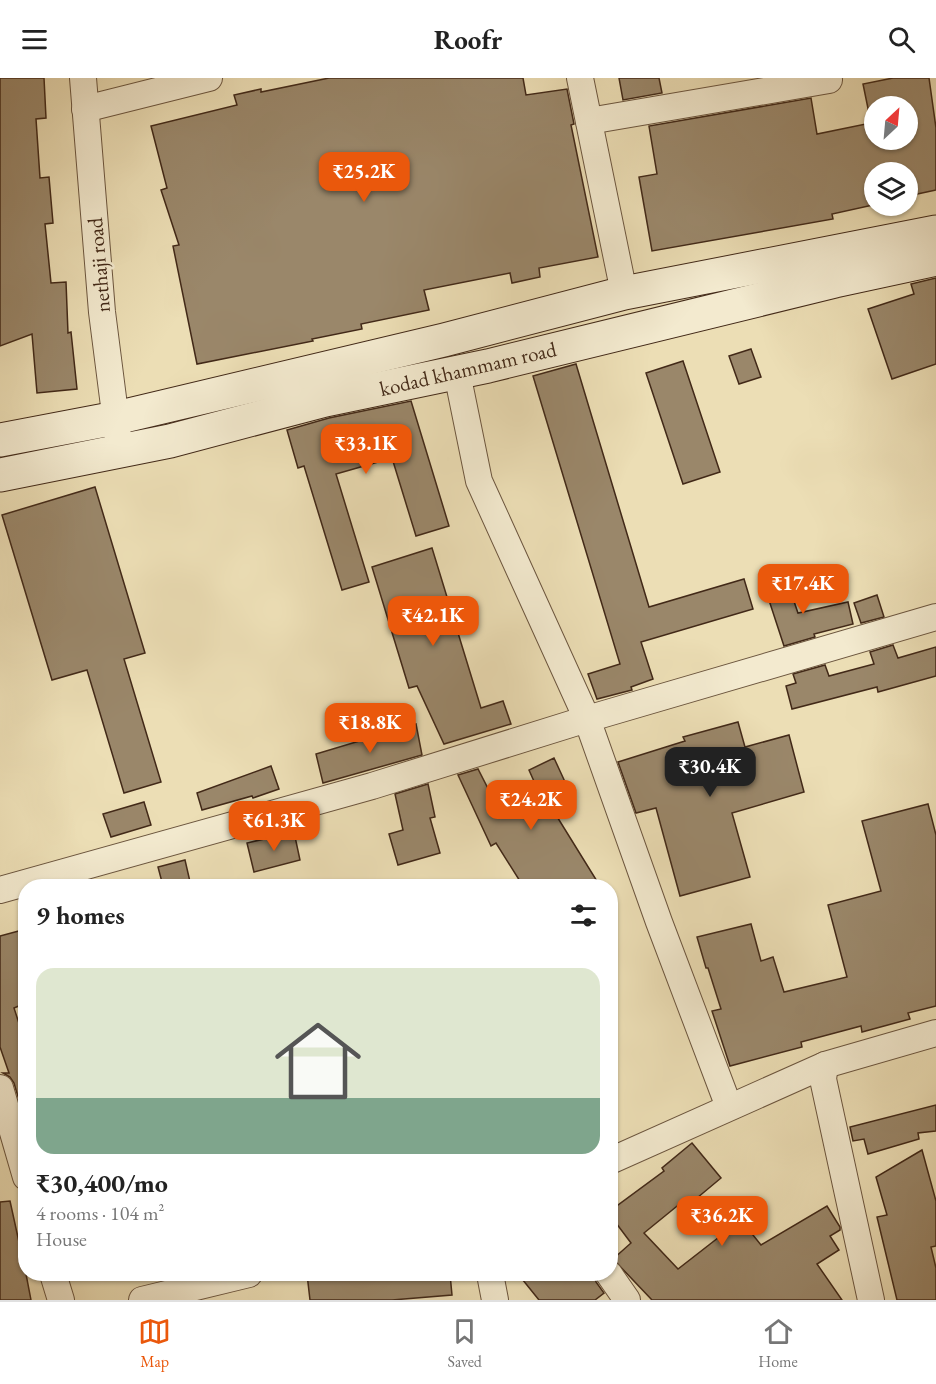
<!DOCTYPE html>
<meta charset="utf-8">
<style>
:root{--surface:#fff;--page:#f2f2f2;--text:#222;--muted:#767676;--line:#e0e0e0;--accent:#ea580c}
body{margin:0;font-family:"EB Garamond",serif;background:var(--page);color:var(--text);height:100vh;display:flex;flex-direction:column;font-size:22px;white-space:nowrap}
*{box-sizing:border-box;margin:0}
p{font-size:20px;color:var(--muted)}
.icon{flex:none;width:33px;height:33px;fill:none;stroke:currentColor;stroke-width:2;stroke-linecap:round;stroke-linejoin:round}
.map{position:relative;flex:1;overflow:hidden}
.sheet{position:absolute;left:18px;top:801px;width:600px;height:402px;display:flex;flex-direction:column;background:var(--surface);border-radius:24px;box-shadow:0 2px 4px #0004}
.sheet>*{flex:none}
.needle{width:39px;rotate:26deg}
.tools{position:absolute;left:864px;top:18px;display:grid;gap:12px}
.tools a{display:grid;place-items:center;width:54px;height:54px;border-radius:50%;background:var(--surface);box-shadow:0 2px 4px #0004;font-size:30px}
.price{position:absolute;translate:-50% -51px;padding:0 14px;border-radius:12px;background:var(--accent);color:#fff;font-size:20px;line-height:39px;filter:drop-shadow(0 2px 3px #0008)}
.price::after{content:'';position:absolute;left:50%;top:36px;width:18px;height:14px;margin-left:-9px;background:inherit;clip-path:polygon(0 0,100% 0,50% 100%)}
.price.on{background:#222;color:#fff}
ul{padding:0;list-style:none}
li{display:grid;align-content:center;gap:12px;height:318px;padding:0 18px}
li+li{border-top:2px solid var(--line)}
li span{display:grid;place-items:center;height:186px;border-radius:18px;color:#555}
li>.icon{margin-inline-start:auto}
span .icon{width:108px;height:108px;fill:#fffc;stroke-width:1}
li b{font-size:26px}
h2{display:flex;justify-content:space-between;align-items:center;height:72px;padding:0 18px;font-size:26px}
header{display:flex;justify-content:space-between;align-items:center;height:78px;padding:0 18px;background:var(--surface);font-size:27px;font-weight:700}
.tabs{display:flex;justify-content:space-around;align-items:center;height:84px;border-top:2px solid var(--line);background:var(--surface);font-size:16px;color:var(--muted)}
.tabs a{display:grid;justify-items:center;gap:3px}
.tabs .on{color:var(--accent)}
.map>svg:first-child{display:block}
</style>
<header><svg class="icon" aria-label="menu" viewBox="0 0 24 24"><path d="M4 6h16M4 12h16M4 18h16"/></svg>Roofr<svg class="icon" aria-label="search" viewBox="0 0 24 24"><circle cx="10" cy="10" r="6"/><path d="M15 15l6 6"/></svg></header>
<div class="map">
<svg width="936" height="1222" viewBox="0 0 936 1222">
<rect width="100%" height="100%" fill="#ecdeb5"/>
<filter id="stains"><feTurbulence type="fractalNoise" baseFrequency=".00333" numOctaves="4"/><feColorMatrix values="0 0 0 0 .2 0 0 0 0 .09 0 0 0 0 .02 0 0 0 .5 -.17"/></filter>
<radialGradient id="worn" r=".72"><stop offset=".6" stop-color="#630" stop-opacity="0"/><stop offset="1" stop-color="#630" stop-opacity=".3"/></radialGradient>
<g fill="#9a876a" stroke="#422918" stroke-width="1.5" fill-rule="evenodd">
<polygon points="0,0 44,0 46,40 36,41 40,100 49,99 53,145 45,146 51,205 66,204 68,255 71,254 77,311 37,315 32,256 0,268"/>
<polygon points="329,0 523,0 526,17 567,11 574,46 571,47 598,179 539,190 540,199 512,205 510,195 424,212 429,232 361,246 362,251 312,261 313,263 197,286 173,168 179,167 161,112 167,110 151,48 237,27 234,17 261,11 261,14"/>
<polygon points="619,0 659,0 662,15 623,22"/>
<path d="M893 0H929L936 50V112L908 118V94H874V124L872 125 873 127 832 136 833 141 652 173 639 99 657 96 649 48 811 20 817 56 871 45 863 6ZM874 28H908V62H874Z"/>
<polygon points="936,200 936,286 892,301 868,231 914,216 911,206"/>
<polygon points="751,271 761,299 739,306 729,278"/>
<polygon points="683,283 720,394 683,406 646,295"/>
<polygon points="576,286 649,529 744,501 753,531 641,564 653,601 631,609 632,612 597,621 588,596 620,586 533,298"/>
<polygon points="411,323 449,448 416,458 392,380 336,396 369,504 342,512 304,388 298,390 287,352 329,340"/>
<polygon points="95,409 145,575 124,581 161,704 124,715 87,592 52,602 2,437"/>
<polygon points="432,470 481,630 503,623 511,646 444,666 417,608 409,610 372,489"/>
<polygon points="786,500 798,535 848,524 853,546 814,556 815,559 784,568 764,507"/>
<polygon points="877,517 884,539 861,545 854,525"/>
<polygon points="893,567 898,580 936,569 936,598 878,614 877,609 792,631 786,608 796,605 793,596 825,587 829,598 874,586 870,574"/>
<polygon points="738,644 745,669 789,657 804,714 732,735 750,799 680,818 656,730 636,735 618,684 685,663 683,659"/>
<polygon points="416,646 422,677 323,705 316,676"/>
<polygon points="554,680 566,706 543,716 600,808 523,808 496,765 491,768 458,697 478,691 497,728 537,710 529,692"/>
<polygon points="271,688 279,711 253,720 252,718 202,732 197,715"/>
<polygon points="428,706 435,739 430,740 440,775 398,787 389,756 403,752 395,716"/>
<polygon points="144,724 151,747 111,759 103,736"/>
<polygon points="928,726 936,757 936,928 908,935 910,941 862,954 861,948 801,964 802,969 730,988 712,933 721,931 708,890 706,890 697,859 751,846 761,883 773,879 784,914 847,899 828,827 881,813 862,743"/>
<polygon points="294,754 300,782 254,794 247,765"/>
<polygon points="185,782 191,808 163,808 158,789"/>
<polygon points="26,851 26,925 14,930 26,967 26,1032 22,1032 14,1005 10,999 3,995 9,995 0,969 0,858"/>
<polygon points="936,1027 936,1053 918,1055 919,1061 868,1076 864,1061 853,1063 850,1049"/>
<polygon points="692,1065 721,1100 691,1125 687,1120 644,1155 678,1191 741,1142 761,1167 827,1128 840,1149 840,1152 830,1158 839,1172 817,1186 842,1222 652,1222 613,1181 631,1165 610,1137 610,1133 664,1093 662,1090"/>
<polygon points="922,1072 936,1123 936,1168 931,1169 936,1190 936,1222 897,1222 877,1139 887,1137 876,1099"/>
<polygon points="10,1123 26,1196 31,1222 0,1222 0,1124"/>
<polygon points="307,1196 450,1196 452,1217 392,1222 310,1222"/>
<polygon points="518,1196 594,1196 596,1204 604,1215 595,1222 539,1222"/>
</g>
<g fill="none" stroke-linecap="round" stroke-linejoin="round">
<defs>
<g id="street">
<polyline points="83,0 102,234 118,359"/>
<polyline points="580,0 624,215"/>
<polyline points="85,31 209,0"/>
<polyline points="589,43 829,2"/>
<polyline points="457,295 479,403 587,641 659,844 729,1029"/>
<polyline points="0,812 372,708 587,641 936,539"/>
<polyline points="825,987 823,1001 871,1222"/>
<polyline points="0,1010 26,1099"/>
<polyline points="610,1083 825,987 936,955"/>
<polyline points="53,1196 61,1222"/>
<polyline points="490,1196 495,1222"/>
<polyline points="609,1196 627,1222"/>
<polyline points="142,1222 249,1196"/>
</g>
<g id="secondary">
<polyline points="0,362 116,340 444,262 624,215 936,154"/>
<polyline points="0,397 170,363 325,322 488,288 835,203 936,181"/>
</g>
</defs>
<use href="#street" stroke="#6c563f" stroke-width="28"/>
<use href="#secondary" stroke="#422918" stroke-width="35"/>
<use href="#street" stroke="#f3eacf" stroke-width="26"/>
<use href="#secondary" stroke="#f3eacf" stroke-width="33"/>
</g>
<g text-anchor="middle" stroke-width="5" stroke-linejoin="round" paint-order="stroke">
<g font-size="21" fill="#422918" stroke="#f3eacf">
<text transform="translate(99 187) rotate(-95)" y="7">nethaji road</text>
<text transform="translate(468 291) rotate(-13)" y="7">kodad khammam road</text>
</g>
</g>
<rect width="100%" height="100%" filter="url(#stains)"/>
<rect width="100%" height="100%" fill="url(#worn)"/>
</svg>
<div class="tools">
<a><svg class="needle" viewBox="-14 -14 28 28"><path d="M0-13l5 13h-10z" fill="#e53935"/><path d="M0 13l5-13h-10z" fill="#767676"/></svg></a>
<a><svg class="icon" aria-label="layers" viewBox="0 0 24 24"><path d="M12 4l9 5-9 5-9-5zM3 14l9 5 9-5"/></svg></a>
</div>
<b class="price" style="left:364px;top:125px">₹25.2K</b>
<b class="price" style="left:366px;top:397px">₹33.1K</b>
<b class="price" style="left:803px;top:537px">₹17.4K</b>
<b class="price" style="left:433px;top:569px">₹42.1K</b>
<b class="price" style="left:370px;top:676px">₹18.8K</b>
<b class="price on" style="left:710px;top:720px">₹30.4K</b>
<b class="price" style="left:531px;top:753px">₹24.2K</b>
<b class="price" style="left:274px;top:774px">₹61.3K</b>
<b class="price" style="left:722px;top:1169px">₹36.2K</b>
<section class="sheet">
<h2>9 homes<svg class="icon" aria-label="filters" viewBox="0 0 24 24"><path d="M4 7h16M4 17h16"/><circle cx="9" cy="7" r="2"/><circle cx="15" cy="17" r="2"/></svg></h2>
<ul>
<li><span style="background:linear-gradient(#dfe7d0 70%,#7fa58c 0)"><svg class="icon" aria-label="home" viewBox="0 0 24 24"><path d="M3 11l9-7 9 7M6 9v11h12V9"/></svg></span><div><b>₹30,400/mo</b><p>4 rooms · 104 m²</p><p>House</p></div></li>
</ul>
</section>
</div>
<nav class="tabs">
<a class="on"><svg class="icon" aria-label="map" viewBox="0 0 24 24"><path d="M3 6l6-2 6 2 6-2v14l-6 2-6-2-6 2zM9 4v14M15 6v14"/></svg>Map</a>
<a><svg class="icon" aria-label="saved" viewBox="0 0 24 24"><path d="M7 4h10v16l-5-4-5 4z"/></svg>Saved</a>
<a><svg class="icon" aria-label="home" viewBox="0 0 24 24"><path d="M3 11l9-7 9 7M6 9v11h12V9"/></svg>Home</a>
</nav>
